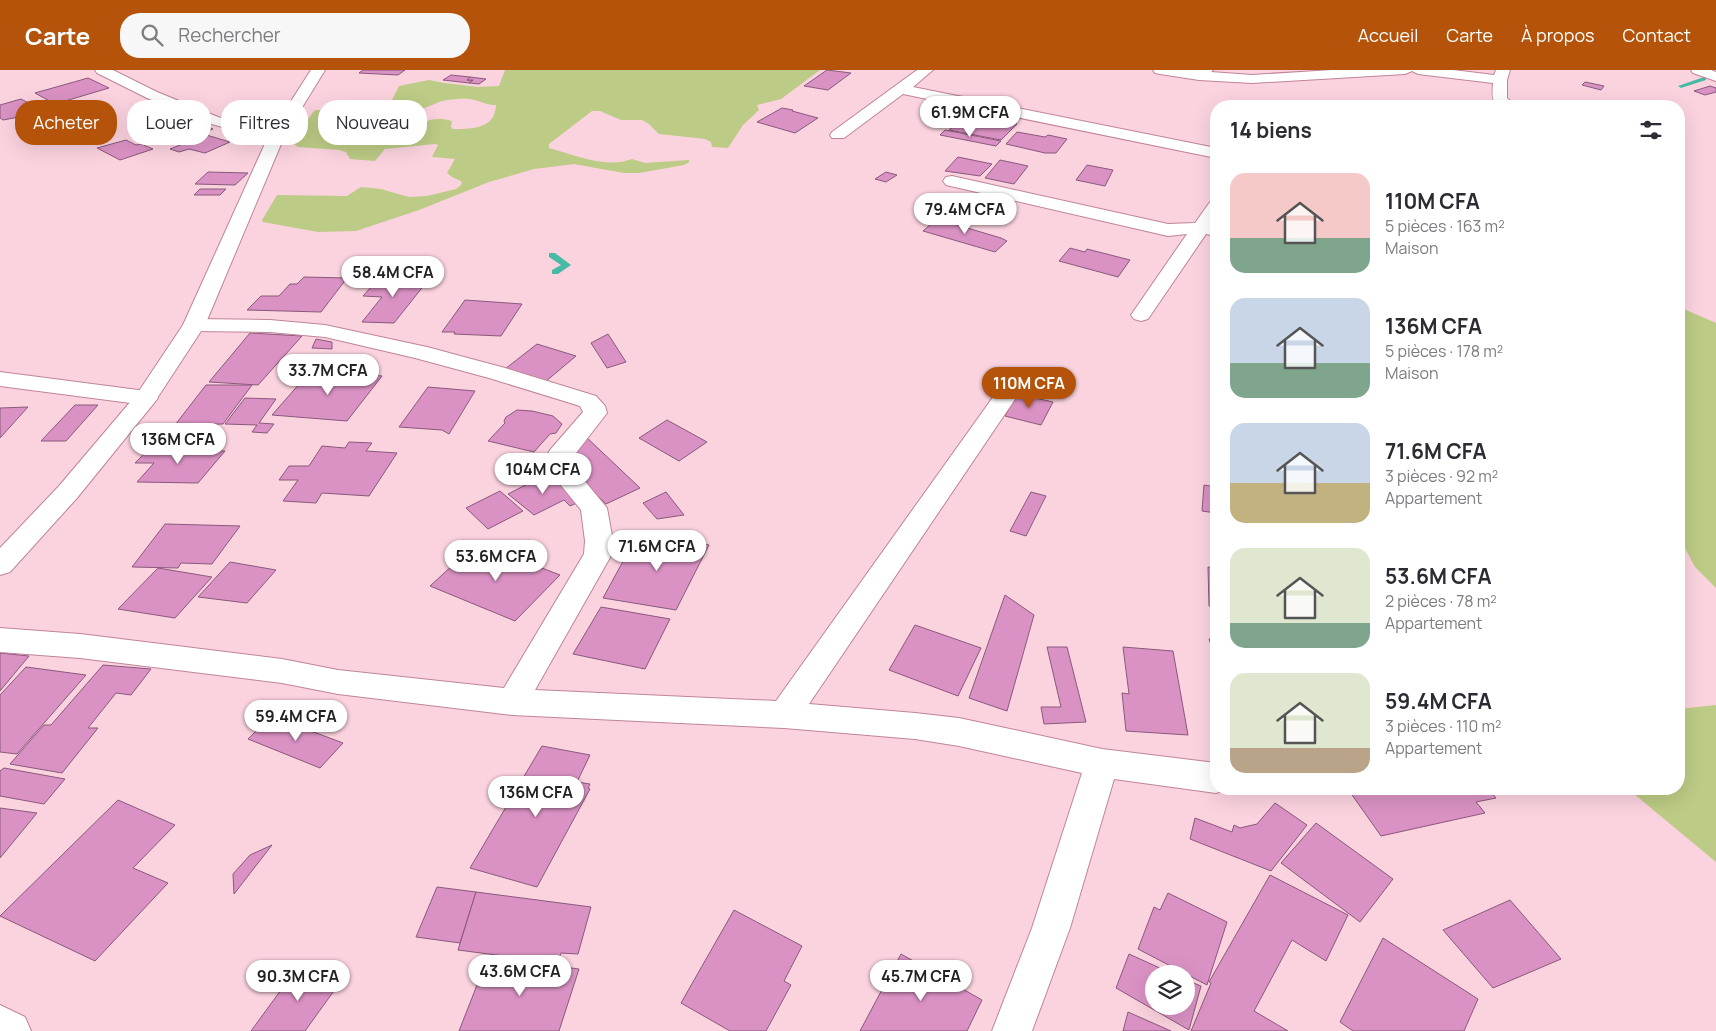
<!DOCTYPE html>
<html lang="fr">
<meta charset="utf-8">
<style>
:root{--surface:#fff;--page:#f7f7f7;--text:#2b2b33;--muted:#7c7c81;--accent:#b45309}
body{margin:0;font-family:Manrope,sans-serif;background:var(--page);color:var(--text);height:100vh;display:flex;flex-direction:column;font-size:19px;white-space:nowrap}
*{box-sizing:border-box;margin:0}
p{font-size:16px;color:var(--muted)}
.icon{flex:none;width:28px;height:28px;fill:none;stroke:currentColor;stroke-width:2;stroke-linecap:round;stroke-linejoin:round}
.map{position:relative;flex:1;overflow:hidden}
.details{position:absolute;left:1210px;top:30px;width:475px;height:695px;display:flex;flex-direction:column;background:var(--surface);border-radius:20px;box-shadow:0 5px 20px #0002}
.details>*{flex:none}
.top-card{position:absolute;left:15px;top:30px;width:475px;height:45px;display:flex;gap:10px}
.controls{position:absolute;left:1145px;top:895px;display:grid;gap:10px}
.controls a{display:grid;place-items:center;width:50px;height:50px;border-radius:50%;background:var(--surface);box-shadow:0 5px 20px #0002;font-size:25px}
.price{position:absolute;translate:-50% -42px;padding:0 11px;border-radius:18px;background:#fff;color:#222;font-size:16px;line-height:32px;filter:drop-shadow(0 1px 2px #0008)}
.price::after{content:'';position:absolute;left:50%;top:30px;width:15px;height:11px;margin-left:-8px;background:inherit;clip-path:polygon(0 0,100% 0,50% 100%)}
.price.on{background:var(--accent);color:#fff}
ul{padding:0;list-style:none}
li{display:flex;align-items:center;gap:15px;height:125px;padding:0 20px}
li span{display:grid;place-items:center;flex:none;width:140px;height:100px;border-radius:15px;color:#555}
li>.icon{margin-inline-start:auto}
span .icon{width:60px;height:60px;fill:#fffc;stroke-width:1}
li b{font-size:21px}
h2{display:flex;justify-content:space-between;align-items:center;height:60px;padding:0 20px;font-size:21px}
.tag{padding:0 18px;border-radius:20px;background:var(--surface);box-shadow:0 5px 20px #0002;font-size:18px;line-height:45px}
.tag.on{background:var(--accent);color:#fff}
header{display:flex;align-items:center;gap:30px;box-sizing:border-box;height:70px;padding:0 25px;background:var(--accent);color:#fff}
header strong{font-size:24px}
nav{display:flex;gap:28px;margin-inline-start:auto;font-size:18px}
.search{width:350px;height:45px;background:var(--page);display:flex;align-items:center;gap:12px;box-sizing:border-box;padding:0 18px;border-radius:20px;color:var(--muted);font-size:19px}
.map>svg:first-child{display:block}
</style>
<header>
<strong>Carte</strong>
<div class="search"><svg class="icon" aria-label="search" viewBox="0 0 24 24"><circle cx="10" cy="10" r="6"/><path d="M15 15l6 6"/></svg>Rechercher</div>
<nav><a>Accueil</a><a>Carte</a><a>À propos</a><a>Contact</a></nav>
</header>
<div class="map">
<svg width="1716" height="961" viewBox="0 0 1716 961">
<rect width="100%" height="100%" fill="#fbd3df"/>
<g fill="#bccb85">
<path d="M505 0H820L781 29 757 35 759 40 743 55 728 78 712 77 711 72 705 69 659 64 649 54 642 50H621L600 41H592L549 74V78C576 85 605 99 632 89L645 93 689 90V92L684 95 639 103H624L574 94 534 99 489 112 419 140 356 161 318 162 263 152 262 150 277 125 347 126 361 117 381 119 409 127 427 126 456 119 462 114 461 111 452 107 447 103 455 89 432 87 438 75 435 74 385 79 375 91 350 89 346 82 339 80 298 77 294 74V71L313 42 316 40H378L372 46 354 49 342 70 343 72C358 72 386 75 398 69 419 61 422 43 452 51L451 57 453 59C472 59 495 59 496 35 488 35 485 33 478 31 469 27 451 29 442 31 429 35 414 46 401 41V34L392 30 399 16 429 10 444 13 478 17 499 16Z"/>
<polygon points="1679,237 1716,253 1716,518 1695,497 1679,467"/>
<polygon points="1716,635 1716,792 1628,719 1679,719 1679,639"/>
</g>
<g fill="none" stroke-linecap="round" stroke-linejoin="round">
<g fill="#46baa5" fill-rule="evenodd">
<polygon points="1704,7 1706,8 1706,10 1681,18 1678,16"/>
<polygon points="549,183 555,183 571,195 558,204 552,204 552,200 561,195 549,187"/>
</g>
</g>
<g fill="#da92c4" stroke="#89597b">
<polygon points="363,0 405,0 398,5 359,3"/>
<polygon points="827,0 851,3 828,20 804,16"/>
<polygon points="451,5 470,7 467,10 473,10 469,13 443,10"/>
<polygon points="470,7 486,9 479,14 469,13 473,10 467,10"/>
<polygon points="88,8 109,18 55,34 35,23"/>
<polygon points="1585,12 1604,16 1601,20 1582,15"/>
<polygon points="1710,16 1716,18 1716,22 1705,25 1694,21"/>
<polygon points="21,29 40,39 14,48 3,50 0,48 0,35"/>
<polygon points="782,38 793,40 792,41 818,48 795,63 757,52"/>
<polygon points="245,42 253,46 241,50 234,47"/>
<polygon points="967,44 975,45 1017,54 1001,70 949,60"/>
<polygon points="204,55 213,59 199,64 190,60"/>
<polygon points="945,60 1001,71 996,76 940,65"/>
<polygon points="1017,62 1045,67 1048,65 1067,69 1056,83 1045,83 1006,74"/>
<polygon points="203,64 230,72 205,83 189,79 179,82 170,79 198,68 195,66"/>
<polygon points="126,70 136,75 141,74 153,79 120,90 97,78"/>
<polygon points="958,87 992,94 980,106 945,101"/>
<polygon points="1000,90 1028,96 1014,114 985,108"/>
<polygon points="1087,95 1113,100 1105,116 1076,110"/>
<polygon points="208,102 248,103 235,115 195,114"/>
<polygon points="886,102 897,105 886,112 875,109"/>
<polygon points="200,119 226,119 220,125 194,125"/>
<polygon points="937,149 1001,168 1007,171 995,182 923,161"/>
<polygon points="1070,178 1085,182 1087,179 1130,190 1118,207 1059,191"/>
<polygon points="304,207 347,208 321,242 247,240 261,226 279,226 290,214 297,214"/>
<polygon points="380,207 429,209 394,253 362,252 382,227 363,226"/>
<polygon points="465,230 522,234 501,266 454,264 455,262 442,262"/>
<polygon points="250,263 302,266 258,315 209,312"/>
<polygon points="608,264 626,292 607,298 591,273"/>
<polygon points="316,269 332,272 332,279 312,278"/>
<polygon points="537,274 576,286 545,312 505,299"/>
<polygon points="362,301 371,305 382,306 347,351 272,345 308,304 330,305 333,302 347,303"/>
<polygon points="206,315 252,315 223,354 175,355"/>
<polygon points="428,317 475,321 449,364 442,360 399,357"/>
<polygon points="1017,324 1053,332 1041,355 1005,346"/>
<polygon points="245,328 276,329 259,353 274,354 267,363 252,362 257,355 225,354"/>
<polygon points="75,335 98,335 66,371 41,371"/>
<polygon points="28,337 0,368 0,338"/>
<polygon points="517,340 532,341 553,346 562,354 556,363 550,364 534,382 488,371 505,353 504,351 506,347"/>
<polygon points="667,350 707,372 679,391 639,368"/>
<polygon points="583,364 640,418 606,434 565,394"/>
<polygon points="349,372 372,373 366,381 397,383 369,426 322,423 316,433 283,431 298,410 279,410 289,396 309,396 322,376 345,378"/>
<polygon points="149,379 225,381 198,413 137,412 154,393 135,393"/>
<polygon points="547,404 581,431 570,436 564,430 534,445 508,424"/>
<polygon points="1204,415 1216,417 1216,443 1202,441"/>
<polygon points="500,421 523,441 488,459 466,438"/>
<polygon points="666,422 684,445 657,449 643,433"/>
<polygon points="1031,422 1046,426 1026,466 1010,461"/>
<polygon points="165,454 240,456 212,494 181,493 178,498 132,497"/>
<polygon points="647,463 709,475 676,540 603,528 633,473 641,474"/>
<polygon points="477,473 560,505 515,551 430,516"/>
<polygon points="230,492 276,500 247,533 198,527"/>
<polygon points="1208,497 1216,498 1216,553 1215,536 1209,536"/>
<polygon points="158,498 212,507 175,548 118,539"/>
<polygon points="1005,525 1034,545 1007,641 969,628"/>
<polygon points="601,537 670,549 645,599 573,584"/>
<polygon points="915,555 981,578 958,626 889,600"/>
<polygon points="1209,569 1216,569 1216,590"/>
<polygon points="1047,577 1067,577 1086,652 1044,654 1041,637 1061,637"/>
<polygon points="1123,577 1173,581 1188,665 1126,661 1122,623 1129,624"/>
<polygon points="0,583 29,586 0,621"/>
<polygon points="103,595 151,599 131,625 116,623 88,658 98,658 62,703 10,694 44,655 51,655"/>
<polygon points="26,597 86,605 17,684 0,682 0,625"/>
<polygon points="271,646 343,673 320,698 248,669"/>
<polygon points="542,676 590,685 577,712 590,714 588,718 590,719 537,817 470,798"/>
<polygon points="4,698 65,709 44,734 0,726 0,701"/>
<polygon points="1362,719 1489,719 1496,728 1476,732 1485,743 1381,766 1350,722"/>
<polygon points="118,730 175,755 133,798 168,813 95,891 0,846"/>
<polygon points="1275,733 1307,755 1271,801 1190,769 1195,748 1232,762 1234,755 1240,758 1257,754"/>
<polygon points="0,738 37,743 0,788"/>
<polygon points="1316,753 1393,809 1360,852 1281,793"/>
<polygon points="272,775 234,824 233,804 250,785"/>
<polygon points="1270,805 1348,845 1326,891 1292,870 1254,941 1288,961 1191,961 1211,913 1209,912"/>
<polygon points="437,817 476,822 460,873 416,867"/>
<polygon points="476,822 591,837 578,884 561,883 557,893 458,880"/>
<polygon points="1168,823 1227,852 1207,915 1138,879 1154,837 1160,840"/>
<polygon points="1510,830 1561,889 1493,918 1443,860"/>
<polygon points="734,840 802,876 784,911 791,915 766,961 730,961 681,933"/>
<polygon points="1383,868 1478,929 1464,961 1353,961 1340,952"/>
<polygon points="901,884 982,930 967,961 860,961"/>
<polygon points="1129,884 1173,904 1154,904 1154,936 1186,936 1186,910 1201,916 1189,960 1116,918"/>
<polygon points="488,887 579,899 559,961 459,961"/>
<polygon points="300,894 341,911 305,961 251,961"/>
<polygon points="1128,942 1171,961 1123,961"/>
</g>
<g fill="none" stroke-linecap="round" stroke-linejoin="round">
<defs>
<g id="street">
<polygon points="95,0 113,0 157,22 218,47 282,64 284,67 282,70 276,72 208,53 147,28 97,3"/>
<polygon points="917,0 933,0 913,17 1216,78 1216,88 903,24 844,68 832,68 830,65 832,62"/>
<path d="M1153 0H1213L1211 2 1252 5 1332 0H1453L1494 5 1496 0H1510L1507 10V28L1516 36C1494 37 1491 35 1493 13L1418 4 1412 1 1405 4 1252 13 1199 10 1160 4 1155 3Z"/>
<polygon points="1691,0 1711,0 1716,2 1716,11 1693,3"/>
<polygon points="952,106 1168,154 1195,153 1210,132 1216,131 1216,149 1213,154 1216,154 1216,166 1206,164 1148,249 1141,251 1134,249 1131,245 1187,164 1168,166 946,115 943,111 946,107"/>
<polygon points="194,249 270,250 325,255 427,277 505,298 596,326 605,336 607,343 569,392 607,438 613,471 612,484 535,620 776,631 1011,302 1019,300 1027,302 1030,307 809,634 915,643 959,648 1102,679 1216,693 1216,719 1227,719 1216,723 1114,709 1070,858 1032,961 992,961 1032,858 1082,703 959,676 915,669 784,658 512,645 338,624 282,613 80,588 0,582 0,558 80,564 282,589 338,600 504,618 584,484 585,471 581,440 543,393 550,380 583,342 580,336 489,308 415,288 325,267 270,262 194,261 186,260 183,255 186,250"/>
<polygon points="0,302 146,321 154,323 158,328 154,333 146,335 0,316"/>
<polygon points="0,935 25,947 31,961 0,961"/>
</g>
<polygon id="secondary" points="311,0 325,0 284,67 205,255 154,333 77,428 10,502 0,505 0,478 59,416 137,324 183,255 268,67"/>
</defs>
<use href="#street" stroke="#c08497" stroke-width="2"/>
<use href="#secondary" stroke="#c08497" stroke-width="2"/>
<use href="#street" fill="#fff" fill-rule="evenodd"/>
<use href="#secondary" fill="#fff" fill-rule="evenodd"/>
</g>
</svg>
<div class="controls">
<a><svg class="icon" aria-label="layers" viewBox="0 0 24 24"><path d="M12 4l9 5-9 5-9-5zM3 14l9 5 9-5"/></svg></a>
</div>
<b class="price" style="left:970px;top:68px">61.9M CFA</b>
<b class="price" style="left:965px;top:165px">79.4M CFA</b>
<b class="price" style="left:393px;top:228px">58.4M CFA</b>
<b class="price" style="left:328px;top:326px">33.7M CFA</b>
<b class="price on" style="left:1029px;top:339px">110M CFA</b>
<b class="price" style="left:178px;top:395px">136M CFA</b>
<b class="price" style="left:543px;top:425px">104M CFA</b>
<b class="price" style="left:657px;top:502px">71.6M CFA</b>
<b class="price" style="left:496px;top:512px">53.6M CFA</b>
<b class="price" style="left:296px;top:672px">59.4M CFA</b>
<b class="price" style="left:536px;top:748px">136M CFA</b>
<b class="price" style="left:520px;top:927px">43.6M CFA</b>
<b class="price" style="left:298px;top:932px">90.3M CFA</b>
<b class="price" style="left:921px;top:932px">45.7M CFA</b>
<div class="top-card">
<a class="tag on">Acheter</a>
<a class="tag">Louer</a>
<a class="tag">Filtres</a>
<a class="tag">Nouveau</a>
</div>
<section class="details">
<h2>14 biens<svg class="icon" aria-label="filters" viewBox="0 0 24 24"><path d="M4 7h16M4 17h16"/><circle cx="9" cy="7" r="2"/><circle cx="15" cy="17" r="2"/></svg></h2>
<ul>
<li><span style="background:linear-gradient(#f6c9c9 65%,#7fa58c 0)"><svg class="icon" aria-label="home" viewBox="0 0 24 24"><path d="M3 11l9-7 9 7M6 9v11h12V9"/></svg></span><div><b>110M CFA</b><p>5 pièces · 163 m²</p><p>Maison</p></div></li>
<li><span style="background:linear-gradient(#c9d6e8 65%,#7fa58c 0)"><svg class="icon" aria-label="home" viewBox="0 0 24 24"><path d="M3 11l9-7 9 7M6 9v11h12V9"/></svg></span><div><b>136M CFA</b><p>5 pièces · 178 m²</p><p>Maison</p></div></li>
<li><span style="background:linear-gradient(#c9d6e8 60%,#c2b280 0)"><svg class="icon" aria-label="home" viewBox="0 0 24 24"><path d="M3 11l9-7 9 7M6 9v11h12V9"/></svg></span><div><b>71.6M CFA</b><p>3 pièces · 92 m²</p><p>Appartement</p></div></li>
<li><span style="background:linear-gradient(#dfe7d0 75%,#7fa58c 0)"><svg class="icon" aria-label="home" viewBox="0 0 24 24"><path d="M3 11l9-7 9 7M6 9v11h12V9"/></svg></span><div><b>53.6M CFA</b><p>2 pièces · 78 m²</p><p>Appartement</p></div></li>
<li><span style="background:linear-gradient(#dfe7d0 75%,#b9a48a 0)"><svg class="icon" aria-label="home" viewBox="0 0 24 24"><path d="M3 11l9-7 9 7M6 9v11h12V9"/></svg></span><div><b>59.4M CFA</b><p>3 pièces · 110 m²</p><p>Appartement</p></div></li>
</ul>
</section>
</div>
